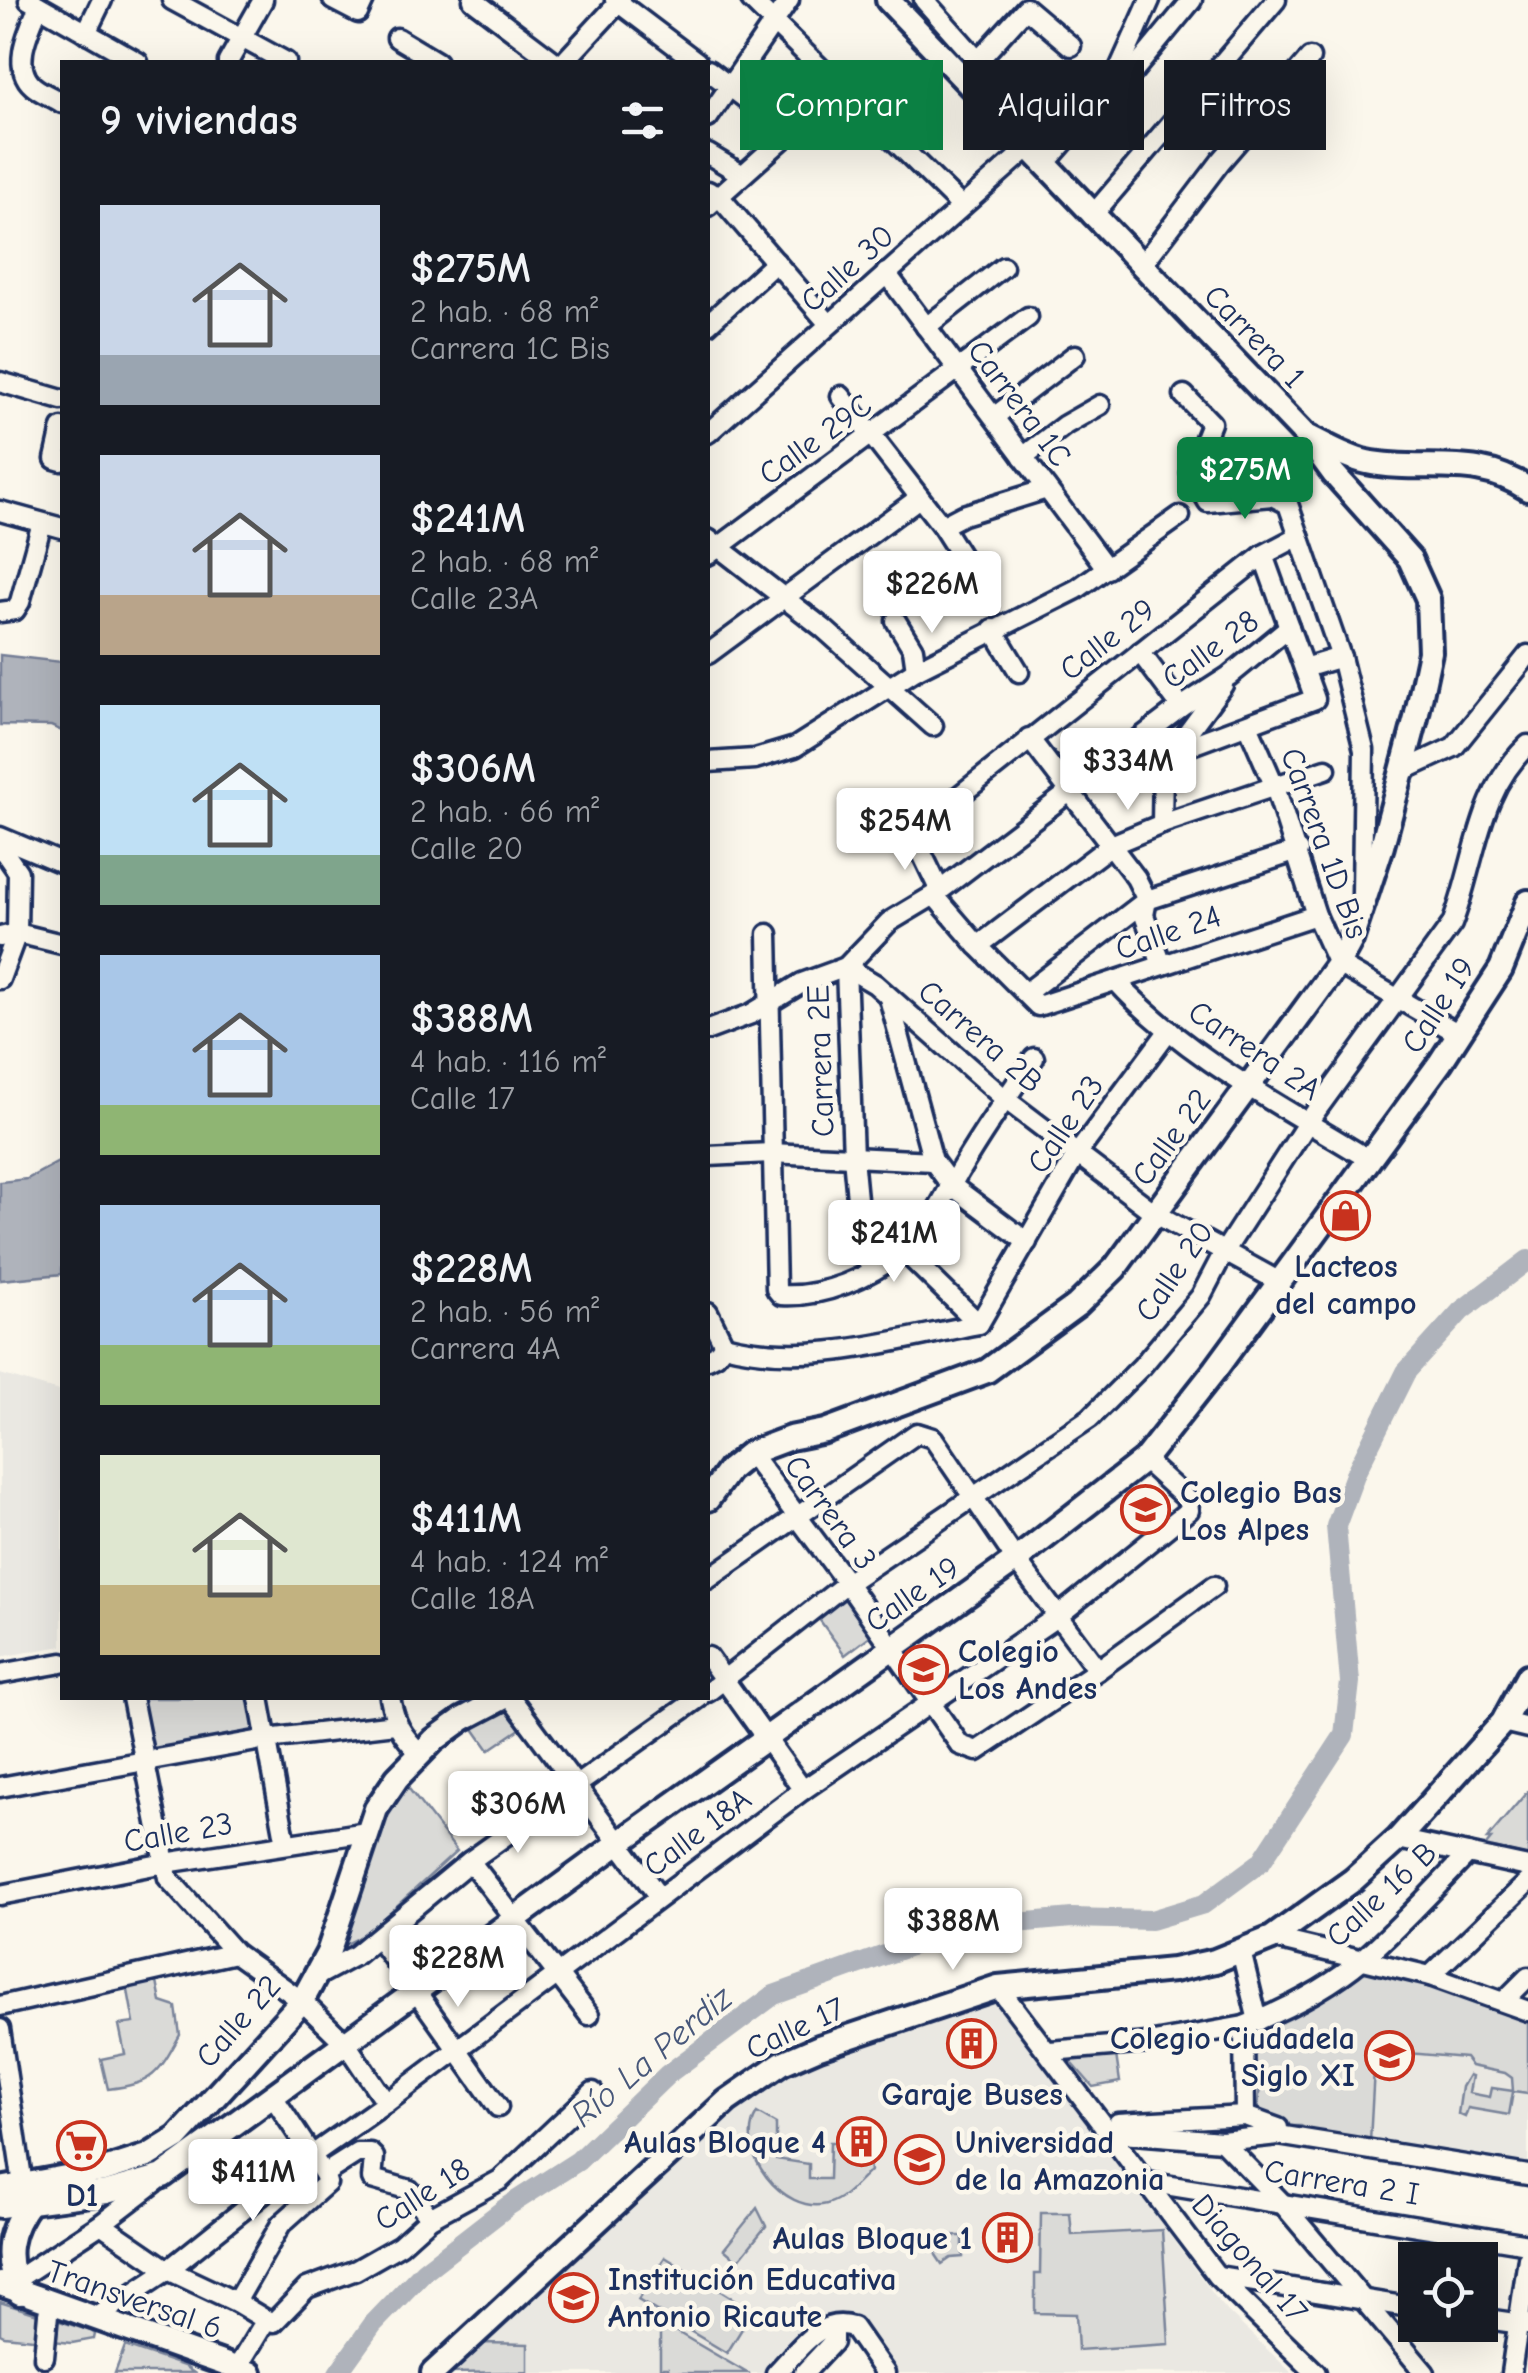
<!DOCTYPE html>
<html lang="es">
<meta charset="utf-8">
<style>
:root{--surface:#171b24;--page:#20242c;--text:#f1f3f6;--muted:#9ea1a6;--accent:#0b8043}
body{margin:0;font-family:"Comic Neue",sans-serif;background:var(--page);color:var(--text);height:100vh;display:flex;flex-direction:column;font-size:38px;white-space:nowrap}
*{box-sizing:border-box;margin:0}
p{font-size:32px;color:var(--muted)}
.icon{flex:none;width:55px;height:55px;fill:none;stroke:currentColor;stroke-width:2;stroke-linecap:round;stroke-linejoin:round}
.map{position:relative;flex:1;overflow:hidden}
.drawer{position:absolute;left:60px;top:60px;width:650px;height:1640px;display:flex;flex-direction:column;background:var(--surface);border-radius:0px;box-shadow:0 10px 40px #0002}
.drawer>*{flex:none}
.top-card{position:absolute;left:740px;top:60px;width:638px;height:90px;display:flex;gap:20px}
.tools{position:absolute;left:1398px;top:2242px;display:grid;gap:20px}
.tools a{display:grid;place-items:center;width:100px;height:100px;border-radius:0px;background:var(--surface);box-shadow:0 10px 40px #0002;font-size:50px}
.price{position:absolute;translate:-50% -85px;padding:0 22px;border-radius:10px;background:#fff;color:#222;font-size:32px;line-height:65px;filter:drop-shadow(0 2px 5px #0008)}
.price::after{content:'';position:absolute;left:50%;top:60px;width:30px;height:22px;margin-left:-15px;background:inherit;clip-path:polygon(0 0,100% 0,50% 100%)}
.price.on{background:var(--accent);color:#fff}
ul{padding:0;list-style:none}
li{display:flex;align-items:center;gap:30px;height:250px;padding:0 40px}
li span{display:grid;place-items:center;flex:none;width:280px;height:200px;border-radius:0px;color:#555}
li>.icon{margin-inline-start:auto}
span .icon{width:120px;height:120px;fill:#fffc;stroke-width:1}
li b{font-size:42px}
h2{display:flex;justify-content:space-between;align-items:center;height:120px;padding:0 40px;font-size:42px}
.chip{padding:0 35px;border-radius:0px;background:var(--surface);box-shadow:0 10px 40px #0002;font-size:35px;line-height:90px}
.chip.on{background:var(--accent);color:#fff}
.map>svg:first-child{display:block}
</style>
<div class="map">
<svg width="1528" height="2373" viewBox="0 0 1528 2373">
<rect width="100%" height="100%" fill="#fbf7ec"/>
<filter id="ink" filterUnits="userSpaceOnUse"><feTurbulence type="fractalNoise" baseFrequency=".01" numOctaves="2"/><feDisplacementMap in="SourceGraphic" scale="20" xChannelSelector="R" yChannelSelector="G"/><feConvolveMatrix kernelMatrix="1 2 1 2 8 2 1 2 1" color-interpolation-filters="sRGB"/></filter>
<g filter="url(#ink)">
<g fill="#eae8e2">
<polygon points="0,1374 62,1392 62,1646 0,1657"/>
<polygon points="982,2002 995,2004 1006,2013 1222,2306 1292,2373 891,2373 865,2330 847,2315 831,2313 768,2373 447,2373 704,2131 787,2067"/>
<polygon points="1528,2015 1528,2167 1315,2133 1301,2126 1280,2126 1258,2107 1260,2084 1246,2028"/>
</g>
<g fill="#dadad7" stroke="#7a849a" stroke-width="2.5">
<polygon points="845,1594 874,1633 845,1655 816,1615"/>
<polygon points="139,1698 250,1698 257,1732 150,1750"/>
<polygon points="503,1700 523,1727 489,1750 470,1723"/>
<polygon points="403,1781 457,1851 365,1935 344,1945 340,1944 387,1811"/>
<polygon points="1528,1791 1528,1856 1493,1848 1488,1853 1481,1851 1491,1839 1487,1839"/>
<polygon points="1364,1964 1528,2015 1528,2094 1513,2092 1509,2115 1468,2108 1465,2117 1458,2114 1462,2087 1469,2075 1472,2076 1469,2093 1490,2097 1492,2088 1513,2091 1512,2078 1505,2073 1471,2066 1465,2058 1375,2050 1370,2142 1315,2133 1301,2126 1280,2126 1258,2107 1260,2084 1246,2028"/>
<path d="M156 1977 161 2002 176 2007 180 2035C159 2073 153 2084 108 2089L101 2059 125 2054 119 2025 134 2023 127 1985Z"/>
<polygon points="1096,2054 1116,2055 1120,2082 1093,2087 1067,2057"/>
<path d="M757 2113 776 2124V2159L809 2164V2179H829L830 2142H855V2162L869 2163 870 2171C857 2183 845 2199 827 2204 783 2215 733 2151 757 2113Z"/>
<polygon points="757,2208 766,2226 738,2261 724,2249"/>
<polygon points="1041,2213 1070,2213 1072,2235 1162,2230 1169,2344 1078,2350 1076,2314 1035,2313 1035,2274 1040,2274"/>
<polygon points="936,2236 963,2236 963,2257 951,2258 942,2264 936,2255"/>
<polygon points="665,2257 753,2311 727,2353 638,2300"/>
<polygon points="0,2302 91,2331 95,2334 94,2339 72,2343 4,2336 0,2334"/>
<polygon points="660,2322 747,2373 669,2373 668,2368 660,2368"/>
<polygon points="481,2343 528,2344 528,2372 449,2373"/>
<polygon points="125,2346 184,2366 194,2373 115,2373"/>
</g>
<g fill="#afb3bb" stroke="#747e96" stroke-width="2.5">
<polygon points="0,655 62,662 62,731 51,726 0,725"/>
<polygon points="62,1160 62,1274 0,1280 0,1182 27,1179"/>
</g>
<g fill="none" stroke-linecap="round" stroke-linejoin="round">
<polyline stroke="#afb3bb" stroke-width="20" points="338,2373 373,2324 424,2271 508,2206 578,2161 668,2074 774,1995 960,1928 1072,1918 1151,1920 1204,1904 1261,1862 1344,1735 1350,1682 1336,1526 1356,1472 1406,1372 1461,1311 1528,1260"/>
<defs>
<g id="minor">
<polyline points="29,0 138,62"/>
<polyline points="172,0 286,62"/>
<polyline points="333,0 358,13 364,0"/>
<polyline points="473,0 555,62"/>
<polyline points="615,0 697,62"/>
<polyline points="751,0 961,206"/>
<polyline points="924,0 998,83 1016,131"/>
<path d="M39 6C30 28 10 66 33 86 41 93 53 97 62 103"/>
<polyline points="86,33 102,0"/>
<polyline points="397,38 437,62"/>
<polyline points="978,61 1026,8 1071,46"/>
<polyline points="228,62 263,0"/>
<polyline points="564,62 621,0"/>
<polyline points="708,70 788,131"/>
<polyline points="1110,89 1150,0"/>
<polyline points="708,118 789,0"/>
<polyline points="708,154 741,174"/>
<polyline points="1044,165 1110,89 1127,79 1192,0"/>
<polyline points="708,191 723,201 829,324"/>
<polyline points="708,206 842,86"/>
<polyline points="1092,216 1276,0"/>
<polyline points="1142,265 1221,161 1310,58"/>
<polyline points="886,273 1107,569"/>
<polyline points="708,324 776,262"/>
<polyline points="926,327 1003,267"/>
<polyline points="0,382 62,400"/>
<polyline points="1184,395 1211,423 1191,473 1208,502 1272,496 1288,504 1341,657 1364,750 1362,894"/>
<polyline points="841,396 942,526 966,564"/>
<polyline points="994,417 1075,355"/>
<polyline points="62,428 55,459 62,461"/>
<polyline points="708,433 1028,148"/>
<polyline points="1023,457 1065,425 1100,405"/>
<polyline points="0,511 62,528"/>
<polyline points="942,526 963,515 1047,489"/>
<polyline points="708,539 823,628 933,726"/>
<polyline points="708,555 1028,317"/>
<polyline points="0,612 15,610 20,602 42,523"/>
<polyline points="896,621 913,649 916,670"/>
<polyline points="993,629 1019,672"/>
<polyline points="1140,652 1181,707"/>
<polyline points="708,654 919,498"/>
<polyline points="1304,668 1341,657"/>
<polyline points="1248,725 1275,787 1316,915 1338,964 1459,1034"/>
<polyline points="1029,738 1136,878 1147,900 1144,915 1162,965"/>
<polyline points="1178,750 1315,699 1263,555"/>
<polyline points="708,762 755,759 795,747 916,670 1077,589 1180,516"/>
<polyline points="1402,771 1454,747 1528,655"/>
<polyline points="1162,824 1163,766 1223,685"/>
<polyline points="0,837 62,863"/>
<polyline points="0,846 18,872 17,933 0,979"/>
<polyline points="940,891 913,835 916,830 1263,555 1299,536"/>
<polyline points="934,895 978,946 1038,1006 1316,915"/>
<path d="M768 934 776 1289 781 1295C823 1298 870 1277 903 1251 927 1233 938 1207 953 1182 977 1140 1005 1099 1034 1058"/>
<polyline points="0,937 17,933 62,944"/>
<polyline points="978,946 1111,845 1162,824 1326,769"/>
<polyline points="846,967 875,984 1005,1099 1156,1214 1278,1281"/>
<polyline points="846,967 853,1157 862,1251 873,1270"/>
<path d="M1116 981C1185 1057 1282 1106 1368 1159"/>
<polyline points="1026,993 1147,900 1298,851"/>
<polyline points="889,998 933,1161 951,1185 1027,1242"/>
<polyline points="708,1030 751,1014 802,983 846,967 889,922 934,895 1181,707 1229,676 1289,627"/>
<polyline points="708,1156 771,1153 933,1161"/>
<polyline points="904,1251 979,1324"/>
<polyline points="708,1312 724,1345"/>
<path d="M724 1345C808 1367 895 1340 979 1324L1077 1154 1169 1030"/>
<polyline points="708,1359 716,1355 724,1345"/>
<polyline points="750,1453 847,1583 960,1745 977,1751 1098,1670 1214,1586"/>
<polyline points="708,1579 917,1433 933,1438 1016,1560 1098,1670"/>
<polyline points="708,1657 803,1790"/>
<polyline points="0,1674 62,1663"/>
<path d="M708 1692 847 1583 1090 1418 1142 1366 1201 1296 1224 1252 1308 1122 1452 924C1476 862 1477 793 1528 745"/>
<polyline points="132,1698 168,1878 235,1953 302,2001 347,2045 386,2103"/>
<polyline points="259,1698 286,1844"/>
<path d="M390 1698C395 1723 401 1735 420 1753"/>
<polyline points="511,1698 659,1897"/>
<polyline points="1503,1722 1528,1728"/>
<polyline points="0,1787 267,1739 395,1724"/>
<polyline points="1398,1839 1528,1867"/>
<polyline points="470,1861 589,2015"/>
<polyline points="0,1895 165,1863 367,1832"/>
<polyline points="1272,1938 1430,1976 1528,2011"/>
<polyline points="379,1939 498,2107"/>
<polyline points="1241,1951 1258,2021"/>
<polyline points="1430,1976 1528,1882"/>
<polyline points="315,1977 356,1955 470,1861 699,1698"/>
<polyline points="998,1987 1217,2276 1316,2373"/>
<polyline points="1504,2001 1528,1977"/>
<polyline points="0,2006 235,1953"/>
<polyline points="1244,2026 1245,2116"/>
<polyline points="0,2029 23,2185"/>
<path d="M1050 2051 1148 2043 1244 2026C1285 2010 1330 1987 1364 1958 1401 1926 1434 1889 1468 1854"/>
<polyline points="1118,2123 1245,2116 1278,2128 1278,2135"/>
<polyline points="1109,2132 1222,2141 1278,2135 1528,2175"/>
<polyline points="1222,2141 1281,2202 1425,2373"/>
<polyline points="324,2174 357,2153 370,2153 374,2157 372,2179 410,2190 430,2218"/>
<polyline points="1147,2182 1528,2244"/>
<polyline points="101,2224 168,2270 236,2302 266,2320"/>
<polyline points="1218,2276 1415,2308"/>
<polyline points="14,2281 101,2224 157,2181"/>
<polyline points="236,2302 281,2224 327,2183 324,2174 272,2095"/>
<polyline points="97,2317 168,2270 312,2155 386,2103 803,1790 1058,1616 1189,1510 1188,1500 1144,1460"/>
<polyline points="1480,2318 1528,2325"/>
<polyline points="266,2320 274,2322 307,2288 356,2270 400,2245 430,2218 500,2180 593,2092"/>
<polyline points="44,2357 48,2314"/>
<polyline points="237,2368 266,2320"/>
<path d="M776 2373C799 2350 819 2316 853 2327L885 2373"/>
<polyline points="804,2373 833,2342 833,2328"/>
<polyline points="1511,2373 1528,2258"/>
</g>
<g id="major">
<path d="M1309 437C1327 446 1347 458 1367 462 1425 474 1474 453 1528 489"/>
<polyline points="708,1499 729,1470 750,1453 790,1438 825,1431 987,1371 1077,1305 1115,1268 1338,964 1351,940 1382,846 1416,718 1430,652 1428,599 1410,559 1334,474 1306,436 888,0"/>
<polyline points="0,2189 104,2170 148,2156 177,2138 302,2001 328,1953 376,1809 397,1778 434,1740 463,1719 503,1698"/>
<polyline points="0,2206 107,2192 163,2176 619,1843 1016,1560 1144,1460 1215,1370 1440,1063 1501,969 1528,902"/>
<polyline points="0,2284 250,2373"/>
<path d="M20 2293C2 2258 8 2230 31 2200"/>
<polyline points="433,2373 727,2101 782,2063 819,2047 998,1987 1173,1970 1215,1961 1272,1938 1353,1880 1398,1839 1503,1722 1528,1676"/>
</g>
</defs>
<use href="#minor" stroke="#1b2f5e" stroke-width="25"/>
<use href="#major" stroke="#1b2f5e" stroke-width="30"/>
<use href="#minor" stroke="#fbf7ec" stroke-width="18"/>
<use href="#major" stroke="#fbf7ec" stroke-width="22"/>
</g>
</g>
<defs>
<symbol id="shop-ring" viewBox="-11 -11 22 22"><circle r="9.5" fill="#fbf7ec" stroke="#c8321e" stroke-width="1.5"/><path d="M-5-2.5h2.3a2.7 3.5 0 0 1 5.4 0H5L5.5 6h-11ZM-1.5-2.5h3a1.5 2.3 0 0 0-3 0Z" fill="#c8321e"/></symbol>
<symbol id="school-ring" viewBox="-11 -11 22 22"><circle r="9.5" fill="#fbf7ec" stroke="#c8321e" stroke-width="1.5"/><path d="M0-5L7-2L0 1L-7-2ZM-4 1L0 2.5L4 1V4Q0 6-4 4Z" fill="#c8321e"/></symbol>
<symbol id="building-ring" viewBox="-11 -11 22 22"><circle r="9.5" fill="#fbf7ec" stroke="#c8321e" stroke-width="1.5"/><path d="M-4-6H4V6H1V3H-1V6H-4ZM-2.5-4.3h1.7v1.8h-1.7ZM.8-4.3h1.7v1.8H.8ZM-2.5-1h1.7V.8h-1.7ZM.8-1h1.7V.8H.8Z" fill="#c8321e"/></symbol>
<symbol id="supermarket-ring" viewBox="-11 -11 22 22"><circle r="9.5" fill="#fbf7ec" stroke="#c8321e" stroke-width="1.5"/><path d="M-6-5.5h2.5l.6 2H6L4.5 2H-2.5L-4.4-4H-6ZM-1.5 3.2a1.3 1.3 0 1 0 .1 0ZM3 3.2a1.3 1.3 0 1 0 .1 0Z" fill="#c8321e"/></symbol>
<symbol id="university-ring" viewBox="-11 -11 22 22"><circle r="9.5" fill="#fbf7ec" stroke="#c8321e" stroke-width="1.5"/><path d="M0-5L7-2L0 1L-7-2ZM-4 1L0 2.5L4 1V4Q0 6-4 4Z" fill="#c8321e"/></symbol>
</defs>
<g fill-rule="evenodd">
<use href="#shop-ring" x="1318" y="1188" width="55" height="55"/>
<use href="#school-ring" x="1118" y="1482" width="55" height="55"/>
<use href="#school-ring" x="896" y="1642" width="55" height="55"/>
<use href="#building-ring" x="944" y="2016" width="55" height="55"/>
<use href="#school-ring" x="1362" y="2028" width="55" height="55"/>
<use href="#building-ring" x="834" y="2114" width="55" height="55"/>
<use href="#supermarket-ring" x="54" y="2118" width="55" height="55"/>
<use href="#university-ring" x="892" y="2132" width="55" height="55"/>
<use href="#building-ring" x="980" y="2210" width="55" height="55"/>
<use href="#school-ring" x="546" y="2270" width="55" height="55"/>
</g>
<g text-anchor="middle" stroke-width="9" stroke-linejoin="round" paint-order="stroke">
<g font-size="32" fill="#1b2f5e" stroke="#fbf7ec">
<text transform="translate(847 268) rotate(-42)" y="11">Calle 30</text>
<text transform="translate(1255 336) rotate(46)" y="11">Carrera 1</text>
<text transform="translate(1020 403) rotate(53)" y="11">Carrera 1C</text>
<text transform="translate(815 439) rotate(-36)" y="11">Calle 29C</text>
<text transform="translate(1107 639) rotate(-38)" y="11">Calle 29</text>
<text transform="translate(1210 649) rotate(-36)" y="11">Calle 28</text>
<text transform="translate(1325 843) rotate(70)" y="11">Carrera 1D Bis</text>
<text transform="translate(1168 932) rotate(-19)" y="11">Calle 24</text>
<text transform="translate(1438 1005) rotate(-57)" y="11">Calle 19</text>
<text transform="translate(981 1036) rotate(41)" y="11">Carrera 2B</text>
<text transform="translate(1255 1050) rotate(34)" y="11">Carrera 2A</text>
<text transform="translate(820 1061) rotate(-92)" y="11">Carrera 2E</text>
<text transform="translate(1065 1124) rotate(-56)" y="11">Calle 23</text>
<text transform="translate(1171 1137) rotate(-54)" y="11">Calle 22</text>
<text transform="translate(1174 1271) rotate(-56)" y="11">Calle 20</text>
<text transform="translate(831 1512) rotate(54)" y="11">Carrera 3</text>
<text transform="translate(912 1594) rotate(-35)" y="11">Calle 19</text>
<text transform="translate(178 1832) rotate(-10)" y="11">Calle 23</text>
<text transform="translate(697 1832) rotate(-37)" y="11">Calle 18A</text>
<text transform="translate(1381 1894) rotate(-43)" y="11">Calle 16 B</text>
<text transform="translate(238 2021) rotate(-49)" y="11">Calle 22</text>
<text transform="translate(795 2028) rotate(-25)" y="11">Calle 17</text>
<text transform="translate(1342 2182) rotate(9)" y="11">Carrera 2 I</text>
<text transform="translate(422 2194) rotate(-33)" y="11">Calle 18</text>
<text transform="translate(1250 2258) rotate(49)" y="11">Diagonal 17</text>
<text transform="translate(135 2299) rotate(19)" y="11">Transversal 6</text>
</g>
<g font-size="32" font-weight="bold" fill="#1b2f5e" stroke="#fbf7ec" text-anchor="start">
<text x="1346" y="1277" text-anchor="middle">Lacteos<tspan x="1346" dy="37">del campo</tspan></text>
<text x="1180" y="1503">Colegio Bas<tspan x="1180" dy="37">Los Alpes</tspan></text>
<text x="958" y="1662">Colegio<tspan x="958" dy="37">Los Andes</tspan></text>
<text x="1355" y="2049" text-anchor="end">Colegio Ciudadela<tspan x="1355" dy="37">Siglo XI</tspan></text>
<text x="972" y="2105" text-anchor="middle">Garaje Buses</text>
<text x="826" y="2153" text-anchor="end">Aulas Bloque 4</text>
<text x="955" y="2153">Universidad<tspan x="955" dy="37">de la Amazonia</tspan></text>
<text x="82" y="2206" text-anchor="middle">D1</text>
<text x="972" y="2249" text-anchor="end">Aulas Bloque 1</text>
<text x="608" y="2290">Institución Educativa<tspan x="608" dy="37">Antonio Ricaute</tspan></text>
</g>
<g font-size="35" font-style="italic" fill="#47577a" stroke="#fbf7ec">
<text transform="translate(651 2056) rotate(-40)" y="12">Río La Perdiz</text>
</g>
</g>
</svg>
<div class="tools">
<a><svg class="icon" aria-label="locate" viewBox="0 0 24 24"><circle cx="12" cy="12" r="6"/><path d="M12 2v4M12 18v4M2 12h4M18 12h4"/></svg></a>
</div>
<b class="price on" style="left:1245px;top:522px">$275M</b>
<b class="price" style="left:932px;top:636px">$226M</b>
<b class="price" style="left:1128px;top:813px">$334M</b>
<b class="price" style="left:905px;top:873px">$254M</b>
<b class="price" style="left:894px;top:1285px">$241M</b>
<b class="price" style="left:518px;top:1856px">$306M</b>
<b class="price" style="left:953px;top:1973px">$388M</b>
<b class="price" style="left:458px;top:2010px">$228M</b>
<b class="price" style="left:253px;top:2224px">$411M</b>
<div class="top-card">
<a class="chip on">Comprar</a>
<a class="chip">Alquilar</a>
<a class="chip">Filtros</a>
</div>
<section class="drawer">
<h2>9 viviendas<svg class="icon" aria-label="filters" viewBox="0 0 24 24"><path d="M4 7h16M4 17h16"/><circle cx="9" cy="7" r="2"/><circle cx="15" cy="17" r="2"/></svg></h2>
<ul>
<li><span style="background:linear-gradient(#c9d6e8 75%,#9aa5b1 0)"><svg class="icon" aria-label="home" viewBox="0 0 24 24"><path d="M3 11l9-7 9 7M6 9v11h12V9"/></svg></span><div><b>$275M</b><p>2 hab. · 68 m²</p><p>Carrera 1C Bis</p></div></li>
<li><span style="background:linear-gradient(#c9d6e8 70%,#b9a48a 0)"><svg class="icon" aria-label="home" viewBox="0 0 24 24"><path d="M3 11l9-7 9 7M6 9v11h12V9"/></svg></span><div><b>$241M</b><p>2 hab. · 68 m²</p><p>Calle 23A</p></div></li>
<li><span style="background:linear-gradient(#bfe0f5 75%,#7fa58c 0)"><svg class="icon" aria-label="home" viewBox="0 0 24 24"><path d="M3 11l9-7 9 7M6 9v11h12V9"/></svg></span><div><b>$306M</b><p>2 hab. · 66 m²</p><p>Calle 20</p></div></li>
<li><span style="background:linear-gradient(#a9c7e8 75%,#8fb573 0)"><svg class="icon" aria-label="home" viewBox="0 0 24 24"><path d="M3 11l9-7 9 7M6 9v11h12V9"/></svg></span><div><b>$388M</b><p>4 hab. · 116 m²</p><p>Calle 17</p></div></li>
<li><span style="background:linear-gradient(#a9c7e8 70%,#8fb573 0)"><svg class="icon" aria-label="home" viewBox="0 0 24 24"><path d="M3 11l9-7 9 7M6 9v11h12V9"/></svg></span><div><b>$228M</b><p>2 hab. · 56 m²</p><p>Carrera 4A</p></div></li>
<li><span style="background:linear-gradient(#dfe7d0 65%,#c2b280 0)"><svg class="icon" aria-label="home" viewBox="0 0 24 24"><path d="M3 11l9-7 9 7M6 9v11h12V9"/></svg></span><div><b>$411M</b><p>4 hab. · 124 m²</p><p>Calle 18A</p></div></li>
</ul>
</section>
</div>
